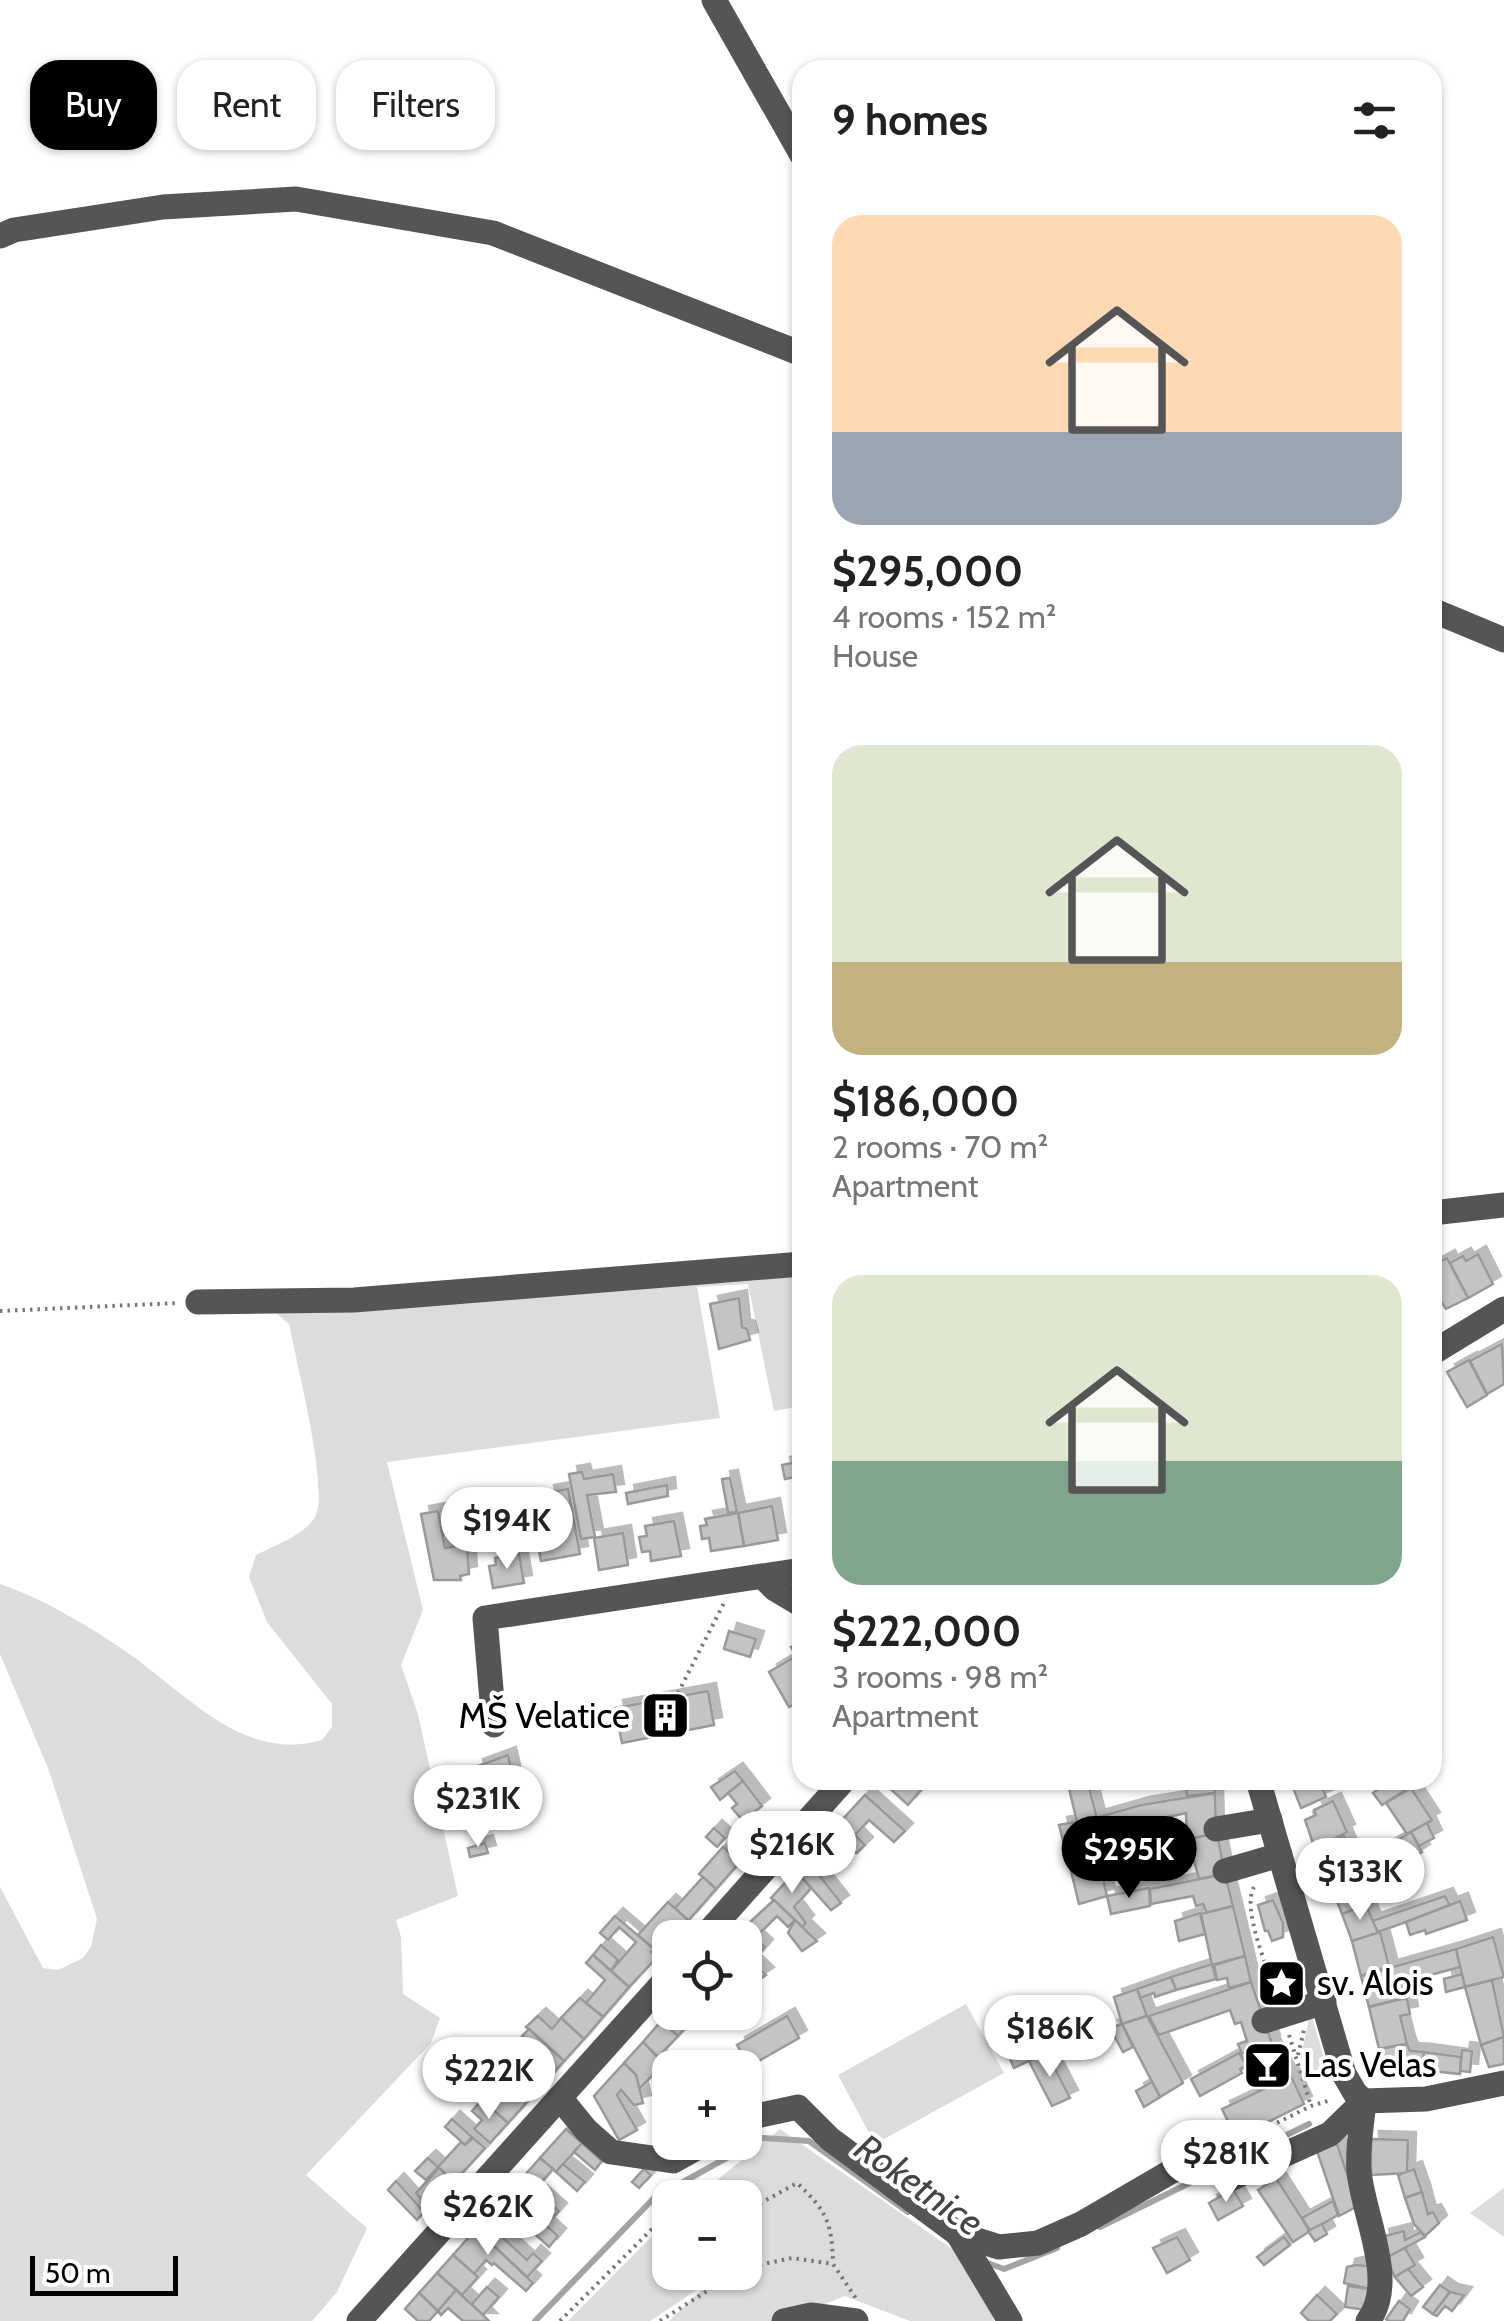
<!DOCTYPE html>
<meta charset="utf-8">
<style>
:root{--surface:#fff;--page:#f2f2f2;--text:#222;--muted:#767676;--accent:#000}
body{margin:0;font-family:Cabin,sans-serif;background:var(--page);color:var(--text);height:100vh;display:flex;flex-direction:column;font-size:38px;white-space:nowrap}
*{box-sizing:border-box;margin:0}
p{font-size:32px;color:var(--muted)}
.icon{flex:none;width:55px;height:55px;fill:none;stroke:currentColor;stroke-width:2;stroke-linecap:round;stroke-linejoin:round}
.map{position:relative;flex:1;overflow:hidden}
.sheet{position:absolute;left:792px;top:60px;width:650px;height:1730px;display:flex;flex-direction:column;background:var(--surface);border-radius:30px;box-shadow:0 2px 8px #0004}
.sheet>*{flex:none}
.banner{position:absolute;left:30px;top:60px;width:612px;height:90px;display:flex;gap:20px}
.fabs{position:absolute;left:652px;top:1920px;display:grid;gap:20px}
.fabs a{display:grid;place-items:center;width:110px;height:110px;border-radius:20px;background:var(--surface);box-shadow:0 2px 8px #0004;font-size:50px}
.scale{position:absolute;left:30px;bottom:25px;width:148px;box-sizing:border-box;padding-left:10px;border:5px solid #000;border-top:0;font-size:28px;line-height:35px;white-space:nowrap;color:#000;-webkit-text-stroke:8px #fff;paint-order:stroke}
.price{position:absolute;translate:-50% -85px;padding:0 22px;border-radius:35px;background:#fff;color:#222;font-size:32px;line-height:65px;filter:drop-shadow(0 2px 5px #0008)}
.price::after{content:'';position:absolute;left:50%;top:60px;width:30px;height:22px;margin-left:-15px;background:inherit;clip-path:polygon(0 0,100% 0,50% 100%)}
.price.current{background:var(--accent);color:#fff}
ul{padding:0;list-style:none}
li{display:grid;align-content:center;gap:20px;height:530px;padding:0 40px}
li span{display:grid;place-items:center;height:310px;border-radius:30px;color:#555}
li>.icon{margin-inline-start:auto}
span .icon{width:180px;height:180px;fill:#fffc;stroke-width:1}
li b{font-size:42px}
h2{display:flex;justify-content:space-between;align-items:center;height:120px;padding:0 40px;font-size:42px}
.tag{padding:0 35px;border-radius:30px;background:var(--surface);box-shadow:0 2px 8px #0004;font-size:35px;line-height:90px}
.tag.current{background:var(--accent);color:#fff}
.map>svg:first-child{display:block}
</style>
<div class="map">
<svg width="1504" height="2321" viewBox="0 0 1504 2321">
<defs>
<filter id="shadow"><feDropShadow dx="8" dy="-8" stdDeviation="0" flood-color="#0004"/></filter>
</defs>
<rect width="100%" height="100%" fill="#fff"/>
<g fill="#dcdcdc">
<path d="M802 1270V1406L774 1411 748 1284 697 1287 720 1418 387 1462 423 1610 401 1665 418 1714 458 1896 396 1920 401 1937 403 1994 440 2018 431 2043 306 2175 367 2228 337 2292 312 2321H0V1887L43 1968 58 1970 83 1958 91 1947 97 1919 48 1768 0 1654V1584C43 1599 84 1623 122 1649 183 1689 241 1764 322 1740L332 1727V1704L267 1622 249 1577 256 1555C274 1546 306 1534 315 1517 329 1493 300 1378 294 1347L289 1324 276 1313Z"/>
<polygon points="966,2004 1004,2073 875,2144 838,2075"/>
<polygon points="1312,2017 1329,2074 1316,2079 1305,2072 1301,2057 1309,2018"/>
<polygon points="780,2129 975,2265 994,2321 910,2321 845,2296 782,2321 669,2321 713,2279 650,2321 568,2321 670,2218 670,2272 745,2272 745,2198 696,2197"/>
<polygon points="1504,2188 1504,2237 1470,2213"/>
</g>
<g fill="none" stroke-linecap="round" stroke-linejoin="round">
<g stroke="#a3a3a3" stroke-width="6">
<polyline points="1225,2165 1309,2124"/>
<polyline points="1100,2227 1214,2171"/>
<polyline points="985,2262 1004,2269 1057,2248"/>
<polyline points="535,2321 654,2198 763,2138 809,2141 908,2212"/>
</g>
</g>
<g fill="#c4c4c4" stroke="#999" stroke-width="2.5" filter="url(#shadow)">
<polygon points="1478,1254 1493,1284 1468,1298 1450,1263 1463,1256 1466,1261"/>
<polygon points="1447,1258 1468,1298 1446,1309 1432,1288 1432,1266"/>
<polygon points="739,1298 742,1327 747,1329 750,1340 719,1349 710,1304"/>
<polygon points="1502,1344 1504,1384 1487,1394 1470,1361"/>
<polygon points="1469,1360 1487,1395 1467,1407 1447,1372"/>
<polygon points="802,1461 801,1476 785,1479 782,1465"/>
<polygon points="582,1472 584,1479 613,1474 616,1492 587,1495 595,1537 581,1539 569,1474"/>
<polygon points="730,1478 737,1512 728,1513 722,1479"/>
<polygon points="667,1485 668,1496 628,1504 626,1493"/>
<polygon points="568,1489 580,1554 541,1561 537,1540 554,1537 546,1493"/>
<polygon points="772,1506 778,1540 744,1546 738,1513"/>
<polygon points="438,1511 445,1548 467,1544 469,1574 460,1576 461,1580 434,1580 421,1514"/>
<polygon points="509,1513 512,1528 473,1535 469,1521"/>
<polygon points="738,1513 744,1546 711,1551 709,1538 702,1539 700,1526 707,1525 705,1519"/>
<polygon points="674,1521 681,1556 651,1561 650,1551 642,1552 639,1537 647,1536 645,1526"/>
<polygon points="623,1533 628,1565 599,1570 594,1538"/>
<polygon points="519,1554 524,1583 493,1588 489,1566 496,1565 495,1558"/>
<polygon points="729,1631 756,1639 750,1657 724,1649"/>
<polygon points="802,1641 802,1700 789,1707 769,1672 796,1656 791,1647"/>
<polygon points="708,1691 714,1725 622,1743 615,1708"/>
<polygon points="508,1755 516,1791 482,1798 478,1783 473,1777 476,1774 475,1767"/>
<polygon points="735,1771 743,1781 720,1800 711,1787"/>
<polygon points="891,1780 929,1780 908,1805 886,1785"/>
<polygon points="1087,1780 1097,1818 1077,1822 1068,1784"/>
<polygon points="1185,1780 1214,1780 1215,1793 1187,1796"/>
<polygon points="1290,1780 1319,1780 1326,1797 1301,1808"/>
<polygon points="1389,1780 1396,1780 1404,1791 1382,1805 1373,1793"/>
<polygon points="743,1781 762,1806 743,1821 732,1808 737,1804 728,1793"/>
<polygon points="1411,1788 1432,1820 1407,1834 1386,1803"/>
<polygon points="1215,1793 1216,1833 1187,1840 1186,1813 1092,1834 1088,1820 1141,1805"/>
<polygon points="865,1795 905,1831 894,1842 869,1820 855,1835 841,1821"/>
<polygon points="1333,1801 1347,1832 1315,1849 1305,1820 1316,1815 1314,1810"/>
<polygon points="1087,1820 1098,1856 1069,1863 1059,1825"/>
<polygon points="841,1821 865,1845 857,1853 844,1848 833,1858 819,1846"/>
<polygon points="1427,1823 1434,1838 1419,1846 1411,1832"/>
<polygon points="714,1828 725,1838 717,1847 706,1837"/>
<polygon points="1411,1832 1422,1852 1364,1889 1358,1887 1351,1869"/>
<polygon points="1217,1833 1225,1874 1199,1879 1193,1857 1101,1873 1098,1856 1131,1852"/>
<polygon points="1344,1836 1353,1858 1359,1855 1362,1862 1329,1881 1315,1849"/>
<polygon points="485,1843 488,1853 470,1857 468,1848"/>
<polygon points="819,1846 833,1858 819,1875 841,1903 831,1910 796,1871"/>
<polygon points="723,1847 740,1862 716,1889 699,1874"/>
<polygon points="1098,1856 1107,1896 1079,1904 1069,1863"/>
<polygon points="1351,1869 1366,1905 1342,1914 1329,1881"/>
<polygon points="796,1871 811,1888 794,1907 806,1923 802,1927 771,1898"/>
<polygon points="1225,1874 1233,1906 1207,1913 1203,1904 1196,1906 1193,1896 1151,1904 1150,1889"/>
<polygon points="703,1877 716,1889 688,1921 675,1908"/>
<polygon points="1149,1888 1150,1906 1111,1914 1107,1896"/>
<polygon points="1445,1896 1450,1906 1406,1922 1378,1932 1372,1921"/>
<polygon points="774,1900 795,1920 788,1927 777,1916 755,1938 744,1928"/>
<polygon points="1273,1900 1283,1923 1283,1937 1272,1941 1268,1931 1265,1931 1258,1905"/>
<polygon points="1460,1901 1467,1920 1426,1934 1425,1930 1410,1935 1406,1922"/>
<polygon points="668,1902 688,1920 663,1949 657,1944 654,1949 638,1935"/>
<polygon points="1366,1905 1378,1933 1352,1941 1342,1914"/>
<polygon points="1233,1906 1245,1956 1212,1965 1201,1914"/>
<polygon points="1200,1913 1205,1934 1179,1941 1175,1921"/>
<polygon points="615,1916 654,1949 651,1952 657,1957 629,1987 611,1971 636,1942 619,1927 608,1940 600,1933"/>
<polygon points="795,1920 817,1941 802,1951 788,1933"/>
<polygon points="744,1928 765,1947 752,1962 766,1975 757,1981 745,1971 745,1938 736,1938"/>
<polygon points="1380,1932 1389,1966 1361,1976 1352,1941"/>
<polygon points="1493,1937 1504,1977 1465,1987 1456,1949"/>
<polygon points="601,1945 618,1960 611,1971 593,1955"/>
<polygon points="1456,1949 1460,1967 1397,1984 1401,1999 1369,2007 1361,1976"/>
<polygon points="593,1955 629,1987 603,2017 586,2003 605,1980 586,1963"/>
<polygon points="1245,1956 1251,1982 1229,1988 1227,1978 1217,1980 1214,1965"/>
<polygon points="1212,1964 1216,1979 1176,1990 1171,1977"/>
<polygon points="1462,1974 1465,1987 1446,1992 1444,1979"/>
<polygon points="1171,1977 1176,1990 1155,1997 1154,1993 1140,1998 1137,1989"/>
<polygon points="1492,1980 1504,2037 1481,2045 1465,1987"/>
<polygon points="1251,1982 1272,2043 1242,2054 1238,2044 1247,2041 1241,2022 1235,2024 1230,2010 1159,2035 1149,2016"/>
<polygon points="1137,1989 1147,2016 1122,2024 1114,1997"/>
<polygon points="580,1998 603,2017 584,2039 561,2018"/>
<polygon points="1401,1999 1407,1999 1410,2014 1400,2016 1407,2044 1379,2049 1369,2007"/>
<polygon points="670,2011 670,2012 698,2013 678,2036 661,2021"/>
<polygon points="538,2016 552,2029 561,2018 584,2039 564,2061 526,2027"/>
<polygon points="787,2016 799,2038 745,2069 740,2068 736,2060 743,2055 737,2045"/>
<polygon points="1147,2016 1183,2083 1160,2097 1122,2024"/>
<polygon points="661,2021 678,2036 658,2057 643,2042"/>
<polygon points="1122,2024 1133,2047 1123,2052 1110,2028"/>
<polygon points="529,2029 564,2061 540,2088 524,2074 541,2055 522,2036"/>
<polygon points="1023,2032 1035,2058 1014,2068 1002,2040"/>
<polygon points="1504,2037 1504,2064 1489,2067 1481,2045"/>
<polygon points="643,2042 664,2064 639,2089 636,2075 624,2063"/>
<polygon points="1271,2044 1288,2076 1258,2090 1240,2054"/>
<polygon points="1407,2044 1410,2051 1424,2052 1421,2070 1385,2069 1379,2049"/>
<polygon points="1462,2050 1472,2051 1470,2072 1460,2071"/>
<polygon points="1424,2052 1461,2057 1460,2074 1421,2070"/>
<polygon points="491,2053 503,2063 475,2094 463,2084"/>
<polygon points="1047,2053 1070,2098 1052,2106 1029,2061"/>
<polygon points="1239,2053 1247,2066 1240,2069 1242,2073 1200,2096 1191,2079"/>
<polygon points="624,2063 636,2075 643,2103 634,2105 621,2090 617,2095 637,2130 619,2140 594,2096"/>
<polygon points="517,2076 536,2092 508,2123 490,2107"/>
<polygon points="1291,2076 1304,2104 1236,2138 1222,2109"/>
<polygon points="1152,2082 1160,2097 1144,2107 1136,2091"/>
<polygon points="482,2100 508,2123 490,2143 474,2129 482,2120 472,2111"/>
<polygon points="452,2119 472,2137 465,2145 445,2127"/>
<polygon points="566,2129 582,2143 556,2172 540,2158"/>
<polygon points="473,2138 485,2148 454,2182 438,2167 461,2142 465,2145"/>
<polygon points="1371,2139 1408,2140 1407,2173 1371,2175"/>
<polygon points="1336,2141 1358,2206 1339,2216 1316,2148"/>
<polygon points="582,2143 602,2161 595,2170 574,2152"/>
<polygon points="428,2158 438,2167 426,2180 415,2171"/>
<polygon points="540,2158 553,2169 530,2195 517,2184"/>
<polygon points="563,2164 585,2182 577,2191 556,2172"/>
<polygon points="439,2168 454,2182 430,2209 416,2193"/>
<polygon points="644,2169 651,2175 639,2188 632,2182"/>
<polygon points="1414,2169 1422,2192 1405,2198 1398,2175"/>
<polygon points="1276,2178 1310,2231 1293,2242 1258,2190"/>
<polygon points="396,2181 424,2212 417,2220 388,2190"/>
<polygon points="1233,2189 1243,2206 1218,2220 1209,2203"/>
<polygon points="510,2192 558,2236 549,2247 521,2221 510,2233 490,2214"/>
<polygon points="1422,2192 1428,2214 1433,2212 1439,2223 1425,2236 1414,2224 1405,2198"/>
<polygon points="539,2193 559,2211 546,2225 535,2215 541,2208 533,2200"/>
<polygon points="1333,2201 1338,2215 1310,2231 1302,2218"/>
<polygon points="490,2214 507,2230 501,2236 527,2260 533,2253 542,2261 527,2277 476,2229"/>
<polygon points="1322,2224 1327,2234 1315,2241 1308,2231"/>
<polygon points="476,2229 533,2283 526,2291 494,2263 492,2265 486,2260 474,2274 453,2255"/>
<polygon points="1404,2231 1405,2240 1421,2232 1425,2237 1386,2258 1381,2237"/>
<polygon points="1177,2237 1190,2260 1167,2273 1153,2248"/>
<polygon points="1284,2237 1290,2245 1264,2265 1257,2257"/>
<polygon points="1405,2248 1415,2265 1395,2277 1386,2258"/>
<polygon points="453,2255 478,2277 462,2295 437,2273"/>
<polygon points="1355,2265 1369,2266 1370,2289 1344,2283 1347,2267"/>
<polygon points="1408,2269 1423,2287 1411,2296 1395,2277"/>
<polygon points="437,2273 456,2290 438,2311 419,2293"/>
<polygon points="1440,2285 1450,2292 1433,2314 1423,2307"/>
<polygon points="1348,2286 1370,2289 1366,2310 1345,2307"/>
<polygon points="487,2287 499,2297 483,2315 471,2305"/>
<polygon points="456,2290 483,2315 489,2321 463,2321 448,2308 441,2315 438,2311"/>
<polygon points="1450,2292 1464,2295 1452,2311 1445,2306 1437,2316 1433,2314"/>
<polygon points="419,2293 438,2311 429,2321 418,2321 405,2309"/>
<polygon points="1317,2295 1337,2314 1330,2321 1309,2321 1301,2313"/>
<polygon points="1399,2301 1410,2309 1403,2321 1388,2321 1386,2319"/>
</g>
<g fill="none" stroke-linecap="round" stroke-linejoin="round">
<g stroke="#777" stroke-width="4" stroke-dasharray="2.5 5" stroke-linecap="butt">
<polyline points="0,1311 178,1303"/>
<polyline points="678,1693 724,1603"/>
<path d="M1254 1887C1241 1908 1269 1972 1277 1997"/>
<polyline points="1289,2035 1311,2106"/>
<polyline points="1298,2055 1304,2030"/>
<polyline points="1230,2146 1311,2106 1331,2100"/>
<polyline points="679,2196 694,2191 739,2198"/>
<path d="M745 2199 761 2203 797 2183C827 2211 832 2223 833 2264"/>
<polyline points="745,2268 792,2258 833,2264 857,2300"/>
<polyline points="560,2321 670,2211"/>
<polyline points="660,2321 737,2272"/>
</g>
<g stroke="#555" stroke-width="25">
<polyline points="714,0 802,155"/>
<polyline points="0,236 14,230 163,207 296,199 493,233 802,354"/>
<polyline points="1432,610 1504,640"/>
<polyline points="1432,1213 1504,1205"/>
<polyline points="198,1302 354,1300 802,1264"/>
<polyline points="1432,1353 1504,1309"/>
<polyline points="763,1577 775,1589 802,1605"/>
<polyline points="494,1725 485,1618 802,1570"/>
<polyline points="1258,1780 1344,2074 1355,2093 1364,2101 1426,2099 1504,2083"/>
<polyline points="1216,1829 1270,1820"/>
<polyline points="1225,1871 1280,1855"/>
<polyline points="703,1938 844,1780"/>
<polyline points="1264,2021 1324,2002"/>
<polyline points="560,2098 586,2130 611,2152 673,2161 707,2142"/>
<path d="M1364 2101C1362 2123 1357 2149 1359 2171 1363 2216 1398 2282 1368 2321"/>
<polyline points="745,2122 756,2116 798,2107 830,2139 958,2234 999,2247 1038,2243 1081,2224 1172,2171"/>
<polyline points="1208,2157 1230,2179 1330,2134 1364,2101"/>
<polyline points="958,2234 1010,2321"/>
<polyline points="359,2321 670,1975"/>
<polyline points="784,2321 811,2315 856,2321"/>
</g>
</g>
<defs>
<symbol id="building-square" viewBox="-11 -11 22 22"><rect x="-9" y="-9" width="18" height="18" rx="4" fill="#000" stroke="#fff"/><path d="M-4-6H4V6H1V3H-1V6H-4ZM-2.5-4.3h1.7v1.8h-1.7ZM.8-4.3h1.7v1.8H.8ZM-2.5-1h1.7V.8h-1.7ZM.8-1h1.7V.8H.8Z" fill="#fff"/></symbol>
<symbol id="sight-square" viewBox="-11 -11 22 22"><rect x="-9" y="-9" width="18" height="18" rx="4" fill="#000" stroke="#fff"/><path d="M0-6L1.8-2.2L6-1.7L2.9 1.2L3.7 5.4L0 3.3L-3.7 5.4L-2.9 1.2L-6-1.7L-1.8-2.2Z" fill="#fff"/></symbol>
<symbol id="bar-square" viewBox="-11 -11 22 22"><rect x="-9" y="-9" width="18" height="18" rx="4" fill="#000" stroke="#fff"/><path d="M-6-5H6L.8 .8V4.5H3.5V6h-7V4.5H-.8V.8Z" fill="#fff"/></symbol>
</defs>
<g fill-rule="evenodd">
<use href="#building-square" x="638" y="1688" width="55" height="55"/>
<use href="#sight-square" x="1254" y="1956" width="55" height="55"/>
<use href="#bar-square" x="1240" y="2038" width="55" height="55"/>
</g>
<g text-anchor="middle" stroke-width="8" stroke-linejoin="round" paint-order="stroke">
<g font-size="35" fill="#000" stroke="#fff" text-anchor="start">
<text x="630" y="1728" text-anchor="end">MŠ Velatice</text>
<text x="1317" y="1995">sv. Alois</text>
<text x="1303" y="2077">Las Velas</text>
</g>
<g font-size="38" font-style="italic" fill="#444" stroke="#fff">
<text transform="translate(919 2185) rotate(35)" y="13">Roketnice</text>
</g>
</g>
</svg>
<div class="fabs">
<a><svg class="icon" aria-label="locate" viewBox="0 0 24 24"><circle cx="12" cy="12" r="6"/><path d="M12 2v4M12 18v4M2 12h4M18 12h4"/></svg></a>
<a>+</a>
<a>−</a>
</div>
<div class="scale">50 m</div>
<b class="price" style="left:507px;top:1572px">$194K</b>
<b class="price" style="left:478px;top:1850px">$231K</b>
<b class="price" style="left:792px;top:1896px">$216K</b>
<b class="price current" style="left:1129px;top:1901px">$295K</b>
<b class="price" style="left:1360px;top:1923px">$133K</b>
<b class="price" style="left:1050px;top:2080px">$186K</b>
<b class="price" style="left:489px;top:2122px">$222K</b>
<b class="price" style="left:1226px;top:2205px">$281K</b>
<b class="price" style="left:488px;top:2258px">$262K</b>
<div class="banner">
<a class="tag current">Buy</a>
<a class="tag">Rent</a>
<a class="tag">Filters</a>
</div>
<section class="sheet">
<h2>9 homes<svg class="icon" aria-label="filters" viewBox="0 0 24 24"><path d="M4 7h16M4 17h16"/><circle cx="9" cy="7" r="2"/><circle cx="15" cy="17" r="2"/></svg></h2>
<ul>
<li><span style="background:linear-gradient(#ffd9b3 70%,#9aa5b1 0)"><svg class="icon" aria-label="home" viewBox="0 0 24 24"><path d="M3 11l9-7 9 7M6 9v11h12V9"/></svg></span><div><b>$295,000</b><p>4 rooms · 152 m²</p><p>House</p></div></li>
<li><span style="background:linear-gradient(#dfe7d0 70%,#c2b280 0)"><svg class="icon" aria-label="home" viewBox="0 0 24 24"><path d="M3 11l9-7 9 7M6 9v11h12V9"/></svg></span><div><b>$186,000</b><p>2 rooms · 70 m²</p><p>Apartment</p></div></li>
<li><span style="background:linear-gradient(#dfe7d0 60%,#7fa58c 0)"><svg class="icon" aria-label="home" viewBox="0 0 24 24"><path d="M3 11l9-7 9 7M6 9v11h12V9"/></svg></span><div><b>$222,000</b><p>3 rooms · 98 m²</p><p>Apartment</p></div></li>
</ul>
</section>
</div>
